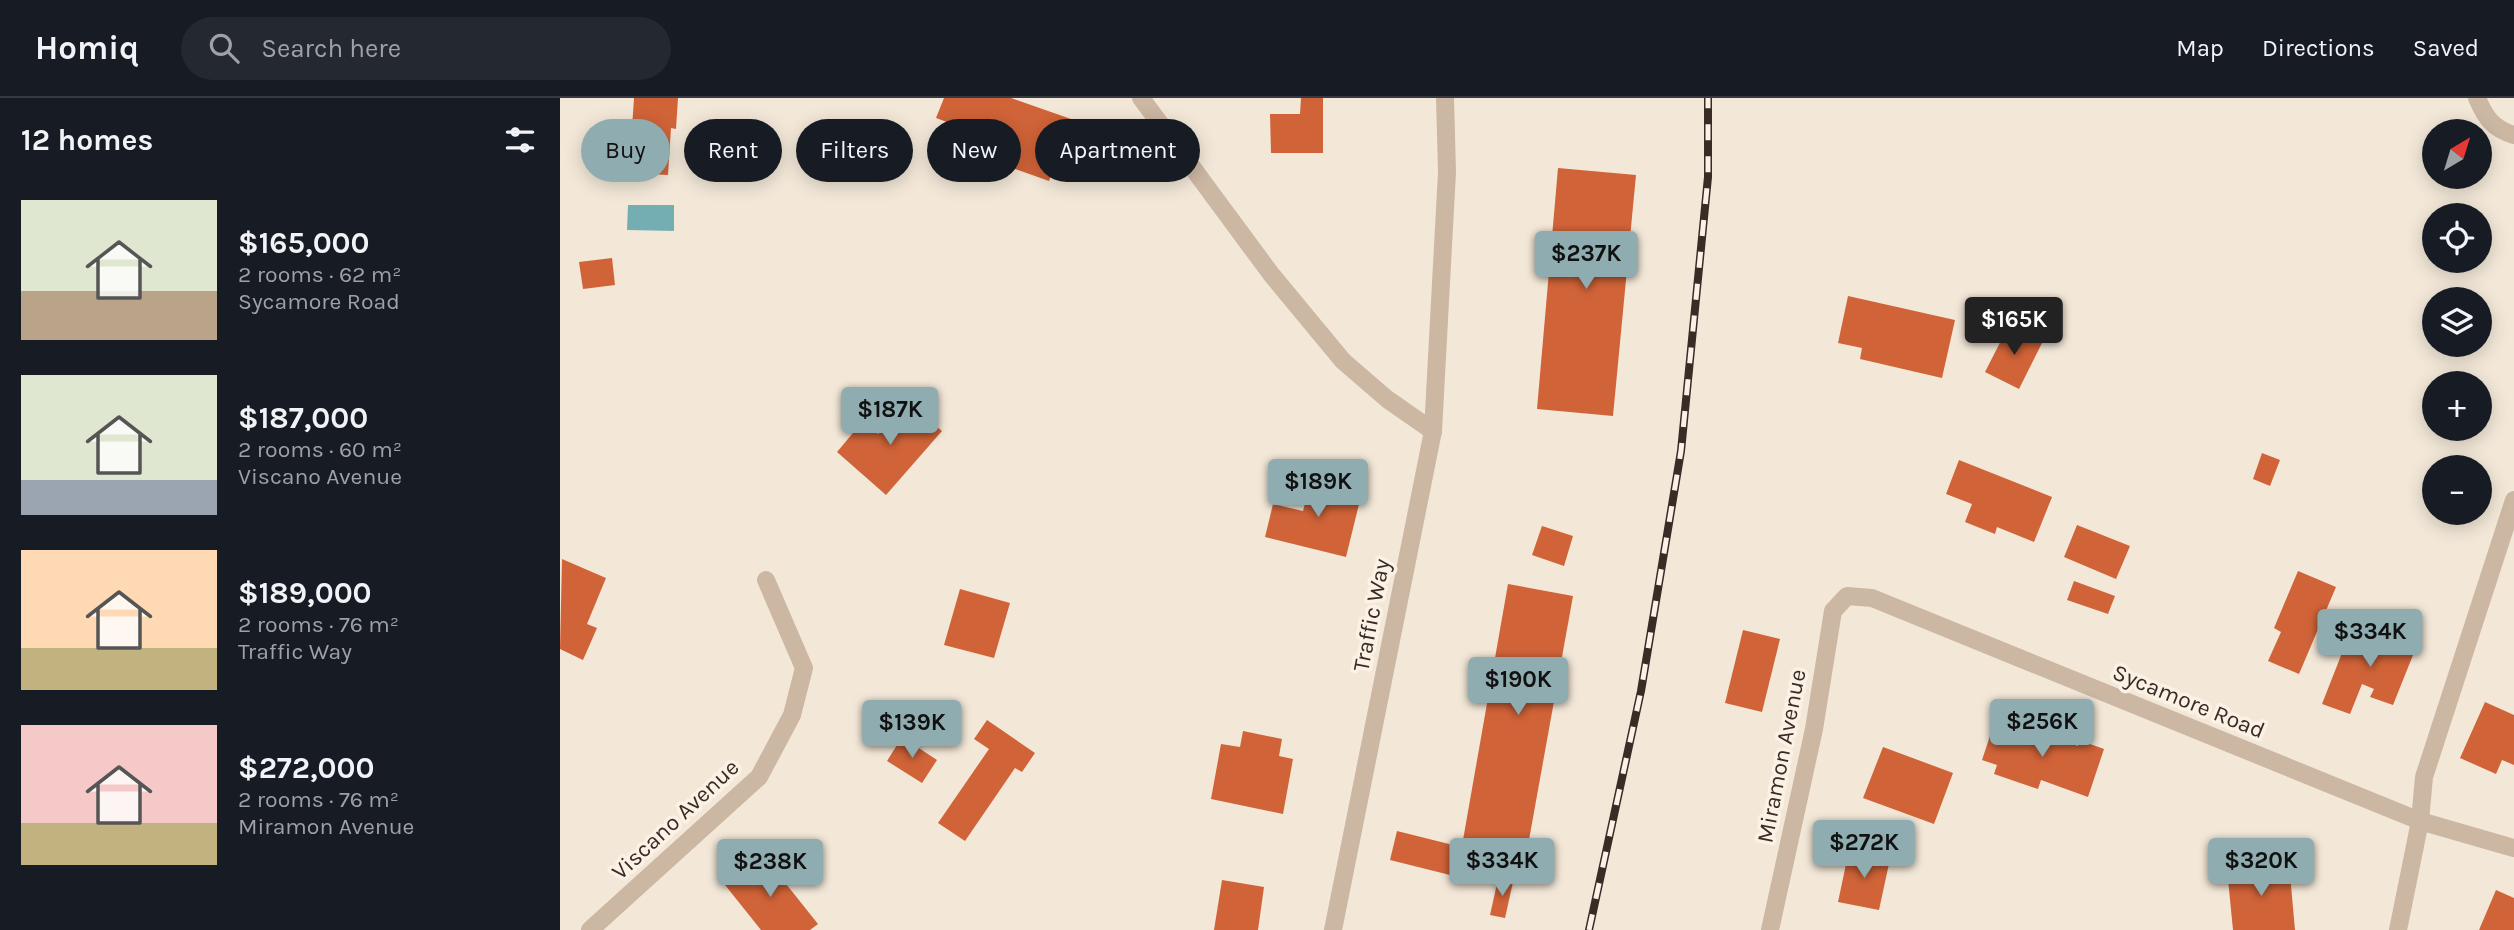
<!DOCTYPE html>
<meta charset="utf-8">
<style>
:root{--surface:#171b24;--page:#242831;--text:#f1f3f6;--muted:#9ea1a6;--line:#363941;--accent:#8facb1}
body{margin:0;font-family:Karla,sans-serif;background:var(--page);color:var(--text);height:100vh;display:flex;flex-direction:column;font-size:26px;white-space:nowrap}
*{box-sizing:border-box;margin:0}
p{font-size:23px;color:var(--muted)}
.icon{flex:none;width:38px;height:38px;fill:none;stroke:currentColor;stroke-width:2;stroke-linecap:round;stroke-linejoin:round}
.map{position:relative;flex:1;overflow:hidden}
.drawer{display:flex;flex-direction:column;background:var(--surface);width:560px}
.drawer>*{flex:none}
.top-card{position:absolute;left:21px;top:21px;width:665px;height:63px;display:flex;gap:14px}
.needle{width:46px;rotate:38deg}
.controls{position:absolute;left:1862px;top:21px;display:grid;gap:14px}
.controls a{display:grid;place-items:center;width:70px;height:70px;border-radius:50%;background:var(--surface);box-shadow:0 4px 18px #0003;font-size:35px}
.price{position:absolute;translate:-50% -60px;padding:0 16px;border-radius:7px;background:var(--accent);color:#111;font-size:23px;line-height:46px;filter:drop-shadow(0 2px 4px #0008)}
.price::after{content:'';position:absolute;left:50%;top:42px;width:21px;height:16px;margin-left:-10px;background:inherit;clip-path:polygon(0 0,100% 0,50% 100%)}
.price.current{background:#222;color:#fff}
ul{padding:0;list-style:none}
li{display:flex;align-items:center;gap:21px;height:175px;padding:0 21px}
li span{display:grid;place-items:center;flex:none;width:196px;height:140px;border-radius:0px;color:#555}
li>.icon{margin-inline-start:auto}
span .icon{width:84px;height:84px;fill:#fffc;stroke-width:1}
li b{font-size:30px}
h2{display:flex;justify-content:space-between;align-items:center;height:84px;padding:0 21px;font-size:30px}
.tag{padding:0 24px;border-radius:32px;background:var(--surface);box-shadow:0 4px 18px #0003;font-size:24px;line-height:63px}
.tag.current{background:var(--accent);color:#111}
header{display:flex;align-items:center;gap:42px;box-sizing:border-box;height:98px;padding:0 35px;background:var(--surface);border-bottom:2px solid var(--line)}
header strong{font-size:33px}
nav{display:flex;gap:38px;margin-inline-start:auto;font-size:24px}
.search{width:490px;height:63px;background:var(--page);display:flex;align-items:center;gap:18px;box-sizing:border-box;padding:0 24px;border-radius:38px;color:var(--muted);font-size:26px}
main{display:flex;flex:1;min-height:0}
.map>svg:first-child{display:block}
</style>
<header>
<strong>Homiq</strong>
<div class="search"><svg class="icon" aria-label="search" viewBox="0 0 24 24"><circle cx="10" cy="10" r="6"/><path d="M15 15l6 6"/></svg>Search here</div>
<nav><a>Map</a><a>Directions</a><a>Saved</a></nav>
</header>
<main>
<section class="drawer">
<h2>12 homes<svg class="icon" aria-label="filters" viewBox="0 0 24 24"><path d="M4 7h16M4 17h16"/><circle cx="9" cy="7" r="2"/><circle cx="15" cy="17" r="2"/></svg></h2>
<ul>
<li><span style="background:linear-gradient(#dfe7d0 65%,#b9a48a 0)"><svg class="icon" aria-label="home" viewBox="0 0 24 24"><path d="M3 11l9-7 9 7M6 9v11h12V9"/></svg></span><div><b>$165,000</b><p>2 rooms · 62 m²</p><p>Sycamore Road</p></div></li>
<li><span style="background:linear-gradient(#dfe7d0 75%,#9aa5b1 0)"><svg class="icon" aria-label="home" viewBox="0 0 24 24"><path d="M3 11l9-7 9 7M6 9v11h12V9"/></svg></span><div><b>$187,000</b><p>2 rooms · 60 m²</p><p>Viscano Avenue</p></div></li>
<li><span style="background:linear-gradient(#ffd9b3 70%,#c2b280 0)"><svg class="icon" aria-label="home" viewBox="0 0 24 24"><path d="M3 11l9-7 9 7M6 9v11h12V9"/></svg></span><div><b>$189,000</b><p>2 rooms · 76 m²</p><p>Traffic Way</p></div></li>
<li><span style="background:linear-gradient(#f6c9c9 70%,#c2b280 0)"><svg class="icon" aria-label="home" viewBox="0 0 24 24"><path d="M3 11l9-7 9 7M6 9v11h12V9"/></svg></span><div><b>$272,000</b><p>2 rooms · 76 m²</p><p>Miramon Avenue</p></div></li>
</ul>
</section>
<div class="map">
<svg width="1954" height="832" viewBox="0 0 1954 832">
<rect width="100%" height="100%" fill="#f3e8d8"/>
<polygon fill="#74aeb3" points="68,107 114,107 114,133 67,132"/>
<g fill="#d16338">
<polygon points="74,0 118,0 116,31 111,30 108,77 69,75"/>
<polygon points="384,0 451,0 511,21 489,83 408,54 414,34 376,20"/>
<polygon points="741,0 763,0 763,55 711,55 710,16 740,16"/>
<polygon points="998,70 1076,77 1053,318 977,311"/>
<polygon points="52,160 55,187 23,191 19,164"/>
<polygon points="1288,198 1395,222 1382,280 1300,261 1302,250 1278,245"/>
<polygon points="1449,227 1482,245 1459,291 1425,274"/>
<polygon points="347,303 382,333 326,397 277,354 303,323 318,336"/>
<polygon points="1702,355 1720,362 1710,388 1693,381"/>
<polygon points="1399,362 1492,399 1474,444 1437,429 1435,436 1405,424 1412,406 1386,396"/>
<polygon points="751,381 802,394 786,459 705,439 713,406 743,413"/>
<polygon points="1517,427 1570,448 1556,481 1504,459"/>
<polygon points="982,428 1013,438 1004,468 972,457"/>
<polygon points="2,461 46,480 27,526 37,530 23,562 0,551"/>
<polygon points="1738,473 1776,489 1739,576 1708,563 1721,534 1714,530"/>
<polygon points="1514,483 1555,498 1548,516 1507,502"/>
<polygon points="948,486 1013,498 967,753 903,742"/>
<polygon points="400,491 450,505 434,560 384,547"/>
<polygon points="1827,530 1859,542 1833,607 1810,599 1814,591 1802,586 1790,616 1762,606 1791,532 1821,544"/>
<polygon points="1183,532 1220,541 1202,614 1165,605"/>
<polygon points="1925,604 1954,617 1954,667 1942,662 1936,676 1900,660"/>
<polygon points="1436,620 1518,648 1519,642 1544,651 1528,699 1481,682 1478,691 1434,676 1437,667 1422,662"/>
<polygon points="427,622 475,655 462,674 455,670 405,743 378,725 429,651 414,641"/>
<polygon points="683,633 722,641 719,658 733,661 723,716 651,701 661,646 680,649"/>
<polygon points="342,639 377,662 362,685 327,663"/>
<polygon points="1323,649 1393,675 1374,726 1303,700"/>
<polygon points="1294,722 1322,728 1316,750 1289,743"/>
<polygon points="837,733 905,750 898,779 830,762"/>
<polygon points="1289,752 1330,761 1319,812 1278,804"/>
<polygon points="203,757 258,826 250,832 201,832 165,787"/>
<polygon points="1729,765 1735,832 1673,832 1667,771"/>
<polygon points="938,781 953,784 945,820 930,817"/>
<polygon points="662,782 704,789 698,832 654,832"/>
<polygon points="1936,792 1954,800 1954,832 1919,832"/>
</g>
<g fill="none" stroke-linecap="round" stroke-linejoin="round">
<g stroke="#ccb7a3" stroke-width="18">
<polyline points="581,0 711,176 783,263 827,301 873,333"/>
<path d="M1917 0C1925 19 1933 31 1954 37"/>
<polyline points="30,832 199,679 232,617 244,570 206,482"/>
<polyline points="773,832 873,333 887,74 885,0"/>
<polyline points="1210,832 1254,631 1273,513 1287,498 1312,500 1860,723 1954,750"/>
<polyline points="1838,832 1860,723 1864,679 1954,402"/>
</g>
<defs>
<polyline id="rail" points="1029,832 1081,593 1121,353 1148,79 1148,0"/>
</defs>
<use href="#rail" stroke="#372c26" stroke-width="8"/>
<use href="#rail" stroke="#fbf1e4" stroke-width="5" stroke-dasharray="16" stroke-linecap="butt"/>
</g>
<g text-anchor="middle" stroke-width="7" stroke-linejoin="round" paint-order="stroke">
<g font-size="23" fill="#372c26" stroke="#fbf1e4">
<text transform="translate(811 517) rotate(-79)" y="8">Traffic Way</text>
<text transform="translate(1629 603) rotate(22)" y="8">Sycamore Road</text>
<text transform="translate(1221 658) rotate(-79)" y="8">Miramon Avenue</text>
<text transform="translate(115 721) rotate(-43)" y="8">Viscano Avenue</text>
</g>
</g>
</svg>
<div class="controls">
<a><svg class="needle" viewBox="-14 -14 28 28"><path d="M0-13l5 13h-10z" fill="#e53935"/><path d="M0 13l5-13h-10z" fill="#9ea1a6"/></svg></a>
<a><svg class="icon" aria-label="locate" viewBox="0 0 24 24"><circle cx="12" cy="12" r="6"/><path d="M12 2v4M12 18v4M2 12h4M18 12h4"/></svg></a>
<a><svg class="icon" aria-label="layers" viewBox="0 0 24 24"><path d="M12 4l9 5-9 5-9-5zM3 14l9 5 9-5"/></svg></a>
<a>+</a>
<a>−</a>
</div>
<b class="price" style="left:1026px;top:193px">$237K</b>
<b class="price current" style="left:1454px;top:259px">$165K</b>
<b class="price" style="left:330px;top:349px">$187K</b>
<b class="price" style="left:758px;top:421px">$189K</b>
<b class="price" style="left:1810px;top:571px">$334K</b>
<b class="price" style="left:958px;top:619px">$190K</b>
<b class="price" style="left:1482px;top:661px">$256K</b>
<b class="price" style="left:352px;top:662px">$139K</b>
<b class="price" style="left:1304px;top:782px">$272K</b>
<b class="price" style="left:942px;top:800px">$334K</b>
<b class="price" style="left:1701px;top:800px">$320K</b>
<b class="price" style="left:210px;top:801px">$238K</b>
<div class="top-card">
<a class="tag current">Buy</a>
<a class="tag">Rent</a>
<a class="tag">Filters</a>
<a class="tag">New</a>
<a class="tag">Apartment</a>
</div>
</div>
</main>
